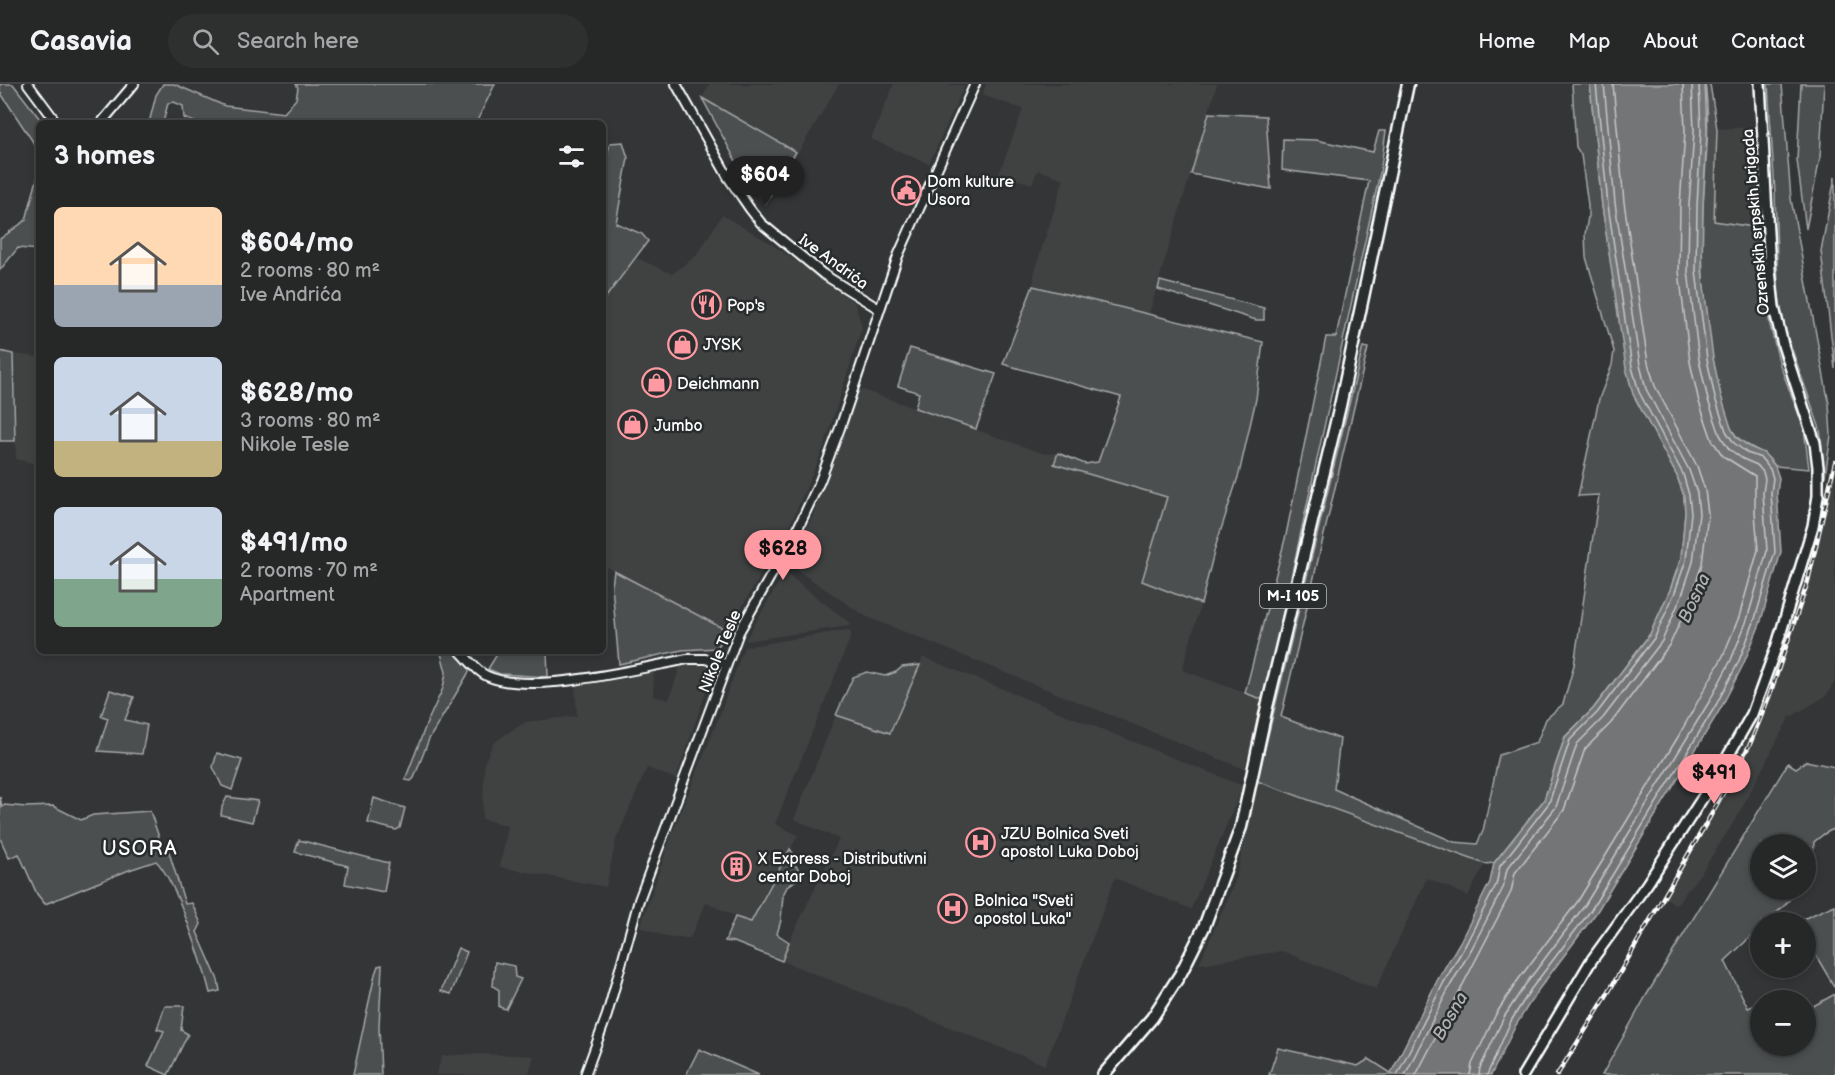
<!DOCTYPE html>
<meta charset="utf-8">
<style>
:root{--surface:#262828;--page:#2e3030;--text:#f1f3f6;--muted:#a4a6a8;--line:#424445;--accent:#ff9aa2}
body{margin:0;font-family:"Balsamiq Sans",sans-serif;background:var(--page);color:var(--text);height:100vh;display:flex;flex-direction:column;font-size:22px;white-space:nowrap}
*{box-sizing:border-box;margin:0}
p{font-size:20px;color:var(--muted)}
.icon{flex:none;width:33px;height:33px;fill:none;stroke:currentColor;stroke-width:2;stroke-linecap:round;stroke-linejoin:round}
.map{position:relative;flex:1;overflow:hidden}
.sheet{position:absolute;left:36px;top:36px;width:570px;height:534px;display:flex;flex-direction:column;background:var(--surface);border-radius:9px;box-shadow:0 3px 9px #0003,0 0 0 2px var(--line)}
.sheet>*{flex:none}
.buttons{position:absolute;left:1750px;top:750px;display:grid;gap:12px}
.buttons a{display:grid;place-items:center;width:66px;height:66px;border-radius:50%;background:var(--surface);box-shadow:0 3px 9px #0003,0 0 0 2px var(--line);font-size:30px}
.price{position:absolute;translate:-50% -51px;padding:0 14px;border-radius:21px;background:var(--accent);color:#111;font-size:20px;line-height:39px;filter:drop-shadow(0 2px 3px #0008)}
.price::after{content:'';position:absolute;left:50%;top:36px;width:18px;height:14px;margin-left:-9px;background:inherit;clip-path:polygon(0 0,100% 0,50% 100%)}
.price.on{background:#222;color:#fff}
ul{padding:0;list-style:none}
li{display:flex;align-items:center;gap:18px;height:150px;padding:0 18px}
li span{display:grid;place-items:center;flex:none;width:168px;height:120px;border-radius:9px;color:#555}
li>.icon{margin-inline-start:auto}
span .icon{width:72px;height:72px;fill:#fffc;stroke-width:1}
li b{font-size:26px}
h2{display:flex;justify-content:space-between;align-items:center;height:72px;padding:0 18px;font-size:26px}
header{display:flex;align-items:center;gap:36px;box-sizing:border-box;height:84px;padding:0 30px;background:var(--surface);border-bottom:2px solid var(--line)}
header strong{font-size:28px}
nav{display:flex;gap:33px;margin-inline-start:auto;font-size:21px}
.search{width:420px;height:54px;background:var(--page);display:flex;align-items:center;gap:15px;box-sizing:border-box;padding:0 21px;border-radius:33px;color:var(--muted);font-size:22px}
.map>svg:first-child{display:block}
</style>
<header>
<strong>Casavia</strong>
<div class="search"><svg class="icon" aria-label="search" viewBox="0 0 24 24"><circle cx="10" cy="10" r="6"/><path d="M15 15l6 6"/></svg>Search here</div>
<nav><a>Home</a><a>Map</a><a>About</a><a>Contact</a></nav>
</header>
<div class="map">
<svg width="1835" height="991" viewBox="0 0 1835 991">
<rect width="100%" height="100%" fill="#333536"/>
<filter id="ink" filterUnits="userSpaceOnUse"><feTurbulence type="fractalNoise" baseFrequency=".0167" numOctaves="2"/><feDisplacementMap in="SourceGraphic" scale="12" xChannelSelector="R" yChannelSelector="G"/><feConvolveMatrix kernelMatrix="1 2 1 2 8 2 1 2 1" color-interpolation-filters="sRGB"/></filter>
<g filter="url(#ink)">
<g fill="#404243">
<polygon points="710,0 839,0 798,69 702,14"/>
<polygon points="894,0 965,1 929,80 871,55"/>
<polygon points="986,0 1217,0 1149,230 1033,202 1035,186 1064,95 1038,86 1032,100 999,90 1023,25 982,11"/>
<polygon points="1755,43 1760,144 1714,138 1717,45"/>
<polygon points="722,131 770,159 855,219 862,243 824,363 790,441 728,547 603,481 603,217 637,174 672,190 697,171"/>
<polygon points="13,270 39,273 39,381 16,375"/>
<polygon points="860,305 1045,370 1058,369 1055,380 1168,413 1142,497 1201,520 1182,586 1264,616 1244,685 865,532 788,480 812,434"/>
<polygon points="1835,380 1835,597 1826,612 1789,634 1737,733 1703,786 1676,821 1662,811 1695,757 1755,640 1774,595 1821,452"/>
<polygon points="783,491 788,491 850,539 849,542 745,557"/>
<polygon points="847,546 851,548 851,552 775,740 798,751 751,839 706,819 690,854 670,854 640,843 672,750 717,638 744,563"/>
<polygon points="923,573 1243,702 1191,825 1115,794 1045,981 782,877 789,858 839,755 794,735 836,631 890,649"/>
<polygon points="694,580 714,584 676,695 647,684 616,756 606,803 500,783 508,742 482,735 485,677 493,660 506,650 526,638 577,632 575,600 654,587 653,612 669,616 680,582"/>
<polygon points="1257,697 1485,780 1468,812 1427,794 1376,905 1282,867 1199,880 1236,795"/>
<polygon points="471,970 517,971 534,972 528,991 436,991 442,972"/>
</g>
<g fill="#4c4f50" stroke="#a6a7a8" stroke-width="1.5">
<polygon points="0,0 13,0 43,39 39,39 39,67 0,8"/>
<polygon points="163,0 174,0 225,22 284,29 296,15 298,4 296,0 495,0 476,39 197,39 184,34 183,22 174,18 168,19 163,39 149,39 156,11"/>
<polygon points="1572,0 1590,0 1602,122 1627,284 1633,310 1677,392 1684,412 1685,429 1681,474 1670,506 1650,550 1593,625 1565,653 1544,716 1494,779 1485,780 1257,697 1363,263 1368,264 1281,633 1340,655 1334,705 1454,758 1477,760 1483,747 1499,671 1537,658 1546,635 1563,620 1574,581 1599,411 1578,412 1599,315 1612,281 1614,267 1586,173 1585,150 1588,133 1588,121 1581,71 1576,63"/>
<path d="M1705 0H1710L1717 45 1714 137 1760 144 1765 209 1770 241 1780 281 1804 344 1809 385 1775 382C1764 364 1741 364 1731 344 1724 328 1720 309 1716 291 1704 236 1700 180 1703 123 1705 82 1711 41 1705 0Z"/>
<polygon points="1768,0 1782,0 1791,115 1829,320 1831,351 1825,393 1820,345 1783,240 1778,205 1775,109"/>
<polygon points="1801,0 1824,0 1820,74 1806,145 1797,76"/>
<polygon points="702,14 796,68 765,120 736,77"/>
<polygon points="1209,29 1266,32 1271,105 1191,90"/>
<polygon points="1379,47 1386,47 1380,89 1264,616 1245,609 1286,451 1326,253 1336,253 1369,97 1282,86 1283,55 1316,56 1373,68"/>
<polygon points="623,58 628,74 616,139 642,150 648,157 603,217 603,87 610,59"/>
<polygon points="39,88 39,166 18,164 0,186 0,155 26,136"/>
<polygon points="1835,93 1835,285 1821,167"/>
<polygon points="1160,197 1264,224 1264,236 1256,236 1158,205"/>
<polygon points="1033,202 1263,258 1256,315 1239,390 1215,464 1201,520 1142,497 1167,413 1054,380 1058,369 1085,380 1098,378 1121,313 1003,280"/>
<polygon points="910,264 996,290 976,345 915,324 919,309 898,302"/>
<polygon points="0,267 13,270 15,357 0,357"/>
<polygon points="614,487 728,547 717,564 682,566 619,580 612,502"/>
<polygon points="444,567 454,567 469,583 469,588 429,655 414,694 411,697 405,696 426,641 443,604 446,588 441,569"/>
<polygon points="499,567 547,567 548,593 500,590 488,585"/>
<polygon points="920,581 890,649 836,631 853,593 867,588 885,592 896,588 902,583"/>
<polygon points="110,606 134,613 125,636 147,641 142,670 98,667 108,634 101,632"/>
<polygon points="217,669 242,676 232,706 222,702 213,683"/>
<polygon points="1806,677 1835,683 1835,744 1824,750 1814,758 1812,785 1806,794 1806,760 1761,760 1761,806 1797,806 1785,821 1766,838 1761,838 1761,843 1725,877 1748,924 1761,919 1761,962 1806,962 1806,926 1835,910 1835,991 1602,991 1646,912 1788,679 1796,684"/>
<path d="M0 713 2 723 4 721 26 723 53 722 81 736 93 731 150 727 164 768H169L185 820 192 819 201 840 197 848 218 896 220 907 210 909C203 880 176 796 156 777L129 786 45 820 37 810 19 770 9 774 0 754Z"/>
<polygon points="227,713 258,717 252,738 221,731 222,723"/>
<polygon points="374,714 405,724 400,744 396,746 368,739"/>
<polygon points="299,756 389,779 384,808 345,800 348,782 295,768"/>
<polygon points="790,765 795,772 795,781 800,787 796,796 787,803 783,811 781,836 777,850 789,858 782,877 734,858 725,857 735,833 751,838"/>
<polygon points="1835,821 1835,904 1806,855 1806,838 1796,838"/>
<polygon points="458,864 467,868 451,910 441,907"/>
<polygon points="495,878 514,882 515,893 521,895 506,925 499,923 499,906 493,902"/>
<polygon points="382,881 379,942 381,991 353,991 375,890 378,882"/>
<polygon points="165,922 184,922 181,946 188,950 168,991 148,982 164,947 157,945"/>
<polygon points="1278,964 1358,982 1369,975 1391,989 1390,991 1269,991"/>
<polygon points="699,965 759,991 686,991"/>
</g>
<polygon fill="#737576" stroke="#abacad" stroke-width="1.5" points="1590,0 1705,0 1707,47 1703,122 1702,186 1713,274 1721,312 1731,344 1737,354 1750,363 1764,369 1775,382 1779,394 1777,409 1781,468 1760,540 1743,581 1721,624 1596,829 1536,909 1516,941 1491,991 1390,991 1438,895 1460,858 1490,798 1494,779 1544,716 1565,653 1593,625 1650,550 1670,506 1681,474 1685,429 1684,412 1677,392 1633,310 1626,284 1602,122"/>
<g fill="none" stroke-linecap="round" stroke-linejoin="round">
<g stroke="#c7c8c8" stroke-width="1.5">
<polyline points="1397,991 1444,898 1466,860 1496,801 1500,782 1549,719 1570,656 1597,629 1655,553 1675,508 1686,476 1691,429 1689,411 1683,390 1639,308 1632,283 1608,121 1596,0"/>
<polyline points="1405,991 1450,902 1472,864 1503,804 1507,785 1556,723 1577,660 1603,634 1662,557 1682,511 1693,478 1699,430 1697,409 1689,386 1646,305 1640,281 1615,119 1604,0"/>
<polyline points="1416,991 1511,808 1515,789 1564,726 1585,665 1611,639 1670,560 1691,514 1702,480 1708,430 1705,406 1697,382 1655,302 1648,279 1624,118 1613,0"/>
<polyline points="1470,991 1472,980 1496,930 1518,896 1578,817 1678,653 1723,572 1739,533 1758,466 1755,428 1755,392 1723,372 1712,356 1699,318 1690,278 1679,187 1680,121 1685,47 1683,0"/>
<polyline points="1479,991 1480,984 1504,933 1525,901 1585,821 1709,618 1731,576 1747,536 1767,467 1763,409 1765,395 1763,388 1757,381 1743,375 1729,365 1720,351 1708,316 1699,276 1688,187 1689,121 1694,47 1692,0"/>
<polyline points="1487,991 1511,937 1531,905 1591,826 1716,621 1738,579 1754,538 1775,468 1771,409 1773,394 1770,385 1761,374 1747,369 1734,359 1726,347 1715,314 1707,275 1696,187 1697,122 1701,47 1699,0"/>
</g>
<defs>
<g id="tertiary">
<polyline points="28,0 57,39"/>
<polyline points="676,0 728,93 750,125 761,139 823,190 879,225"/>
<polyline points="101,39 134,0"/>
<path d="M460 567C469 576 476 587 487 592 530 612 640 584 688 575H705L726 580"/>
<polyline points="585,991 607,931 639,816 739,548 799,442 820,397 840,344 898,172 975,0"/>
</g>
<polyline id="secondary" points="1523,991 1591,877 1647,800 1716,693 1752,630 1777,561 1813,442 1818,412 1818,383 1815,359 1783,261 1774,223 1770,186 1760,0"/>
<polyline id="primary" points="1103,991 1152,934 1181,889 1204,843 1241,743 1266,627 1340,322 1408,0"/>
</defs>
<use href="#tertiary" stroke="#fff" stroke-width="12"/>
<use href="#secondary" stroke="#fff" stroke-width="14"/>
<use href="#primary" stroke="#fff" stroke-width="15"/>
<use href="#tertiary" stroke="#2a2d2e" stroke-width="8"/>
<use href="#secondary" stroke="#2a2d2e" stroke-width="9"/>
<use href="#primary" stroke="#2a2d2e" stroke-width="10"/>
<defs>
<polyline id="rail" points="1557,991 1601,921 1711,731 1750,660 1769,613 1808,497 1835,378"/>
</defs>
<use href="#rail" stroke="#fff" stroke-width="4.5"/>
<use href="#rail" stroke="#2a2d2e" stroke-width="2" stroke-dasharray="7" stroke-linecap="butt"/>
</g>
</g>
<defs>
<symbol id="civic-ring" viewBox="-11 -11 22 22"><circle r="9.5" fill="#2a2d2e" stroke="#ff9aa2" stroke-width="1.5"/><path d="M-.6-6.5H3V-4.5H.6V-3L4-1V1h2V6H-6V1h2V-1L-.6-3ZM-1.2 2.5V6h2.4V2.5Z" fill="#ff9aa2"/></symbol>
<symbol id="restaurant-ring" viewBox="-11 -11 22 22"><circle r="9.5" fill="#2a2d2e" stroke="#ff9aa2" stroke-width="1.5"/><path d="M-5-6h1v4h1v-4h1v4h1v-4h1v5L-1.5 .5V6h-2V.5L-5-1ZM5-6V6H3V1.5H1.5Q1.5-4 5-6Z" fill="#ff9aa2"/></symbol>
<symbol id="shop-ring" viewBox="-11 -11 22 22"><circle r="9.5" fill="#2a2d2e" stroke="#ff9aa2" stroke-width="1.5"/><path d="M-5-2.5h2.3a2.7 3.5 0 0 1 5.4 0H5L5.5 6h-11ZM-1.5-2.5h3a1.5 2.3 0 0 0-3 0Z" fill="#ff9aa2"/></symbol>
<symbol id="hospital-ring" viewBox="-11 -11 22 22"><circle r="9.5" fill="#2a2d2e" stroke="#ff9aa2" stroke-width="1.5"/><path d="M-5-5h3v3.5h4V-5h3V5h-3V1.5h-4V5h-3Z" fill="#ff9aa2"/></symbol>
<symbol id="building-ring" viewBox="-11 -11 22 22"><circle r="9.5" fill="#2a2d2e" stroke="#ff9aa2" stroke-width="1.5"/><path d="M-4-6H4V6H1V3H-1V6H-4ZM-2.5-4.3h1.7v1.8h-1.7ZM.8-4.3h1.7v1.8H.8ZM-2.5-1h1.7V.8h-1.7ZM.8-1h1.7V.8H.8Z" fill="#ff9aa2"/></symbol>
</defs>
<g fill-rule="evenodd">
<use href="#civic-ring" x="890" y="90" width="33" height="33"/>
<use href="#restaurant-ring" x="690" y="204" width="33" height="33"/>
<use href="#shop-ring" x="666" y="244" width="33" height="33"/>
<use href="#shop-ring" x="640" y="282" width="33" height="33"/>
<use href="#shop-ring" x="616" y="324" width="33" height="33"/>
<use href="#hospital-ring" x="964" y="742" width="33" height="33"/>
<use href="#building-ring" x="720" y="766" width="33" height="33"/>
<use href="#hospital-ring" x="936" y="808" width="33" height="33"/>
</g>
<g text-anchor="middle" stroke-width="5" stroke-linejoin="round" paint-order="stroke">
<rect fill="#2a2d2e" stroke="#bfc0c0" stroke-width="1.5" x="1260" y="500" width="66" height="24" rx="4.5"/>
<g font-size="15" font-weight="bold" fill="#fff">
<text x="1293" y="517">M-I 105</text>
</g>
<g font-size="16" fill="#fff" stroke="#2a2d2e" text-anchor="start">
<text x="927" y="103">Dom kulture<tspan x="927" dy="18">Usora</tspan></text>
<text x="727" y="227">Pop's</text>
<text x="703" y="266">JYSK</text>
<text x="677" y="305">Deichmann</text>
<text x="654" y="347">Jumbo</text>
<text x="1001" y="755">JZU Bolnica Sveti<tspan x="1001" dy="18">apostol Luka Doboj</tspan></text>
<text x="758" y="780">X Express - Distributivni<tspan x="758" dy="18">centar Doboj</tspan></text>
<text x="974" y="822">Bolnica "Sveti<tspan x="974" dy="18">apostol Luka"</tspan></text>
</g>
<g font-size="16" fill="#fff" stroke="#2a2d2e">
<text transform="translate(1755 138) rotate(-95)" y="6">Ozrenskih srpskih brigada</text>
<text transform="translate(834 177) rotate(36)" y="6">Ive Andrića</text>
<text transform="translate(719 567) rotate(-68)" y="6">Nikole Tesle</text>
</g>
<g font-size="18" font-style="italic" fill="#b2b3b4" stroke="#2a2d2e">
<text transform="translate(1694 514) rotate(-65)" y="6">Bosna</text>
<text transform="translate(1450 932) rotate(-60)" y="6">Bosna</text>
</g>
<g font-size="20" letter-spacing="1.5" fill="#fff" stroke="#2a2d2e">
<text x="140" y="771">USORA</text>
</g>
</g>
</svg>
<div class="buttons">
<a><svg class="icon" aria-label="layers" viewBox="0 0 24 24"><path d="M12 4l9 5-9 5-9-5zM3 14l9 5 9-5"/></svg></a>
<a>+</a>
<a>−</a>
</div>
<b class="price on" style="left:765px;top:123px">$604</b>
<b class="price" style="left:783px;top:497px">$628</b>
<b class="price" style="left:1714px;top:721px">$491</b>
<section class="sheet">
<h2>3 homes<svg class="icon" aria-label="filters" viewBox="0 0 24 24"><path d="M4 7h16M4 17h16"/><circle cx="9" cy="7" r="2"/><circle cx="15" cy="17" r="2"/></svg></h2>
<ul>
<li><span style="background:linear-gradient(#ffd9b3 65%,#9aa5b1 0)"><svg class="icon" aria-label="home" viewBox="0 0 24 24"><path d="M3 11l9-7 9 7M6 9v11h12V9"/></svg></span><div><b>$604/mo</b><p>2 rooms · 80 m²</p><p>Ive Andrića</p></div></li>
<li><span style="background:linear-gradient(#c9d6e8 70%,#c2b280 0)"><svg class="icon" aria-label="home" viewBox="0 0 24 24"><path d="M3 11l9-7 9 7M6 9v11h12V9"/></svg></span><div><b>$628/mo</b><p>3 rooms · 80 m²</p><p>Nikole Tesle</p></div></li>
<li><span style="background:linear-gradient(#c9d6e8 60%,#7fa58c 0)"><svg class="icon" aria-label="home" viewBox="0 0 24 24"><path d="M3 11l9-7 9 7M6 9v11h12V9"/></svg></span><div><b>$491/mo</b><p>2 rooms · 70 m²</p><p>Apartment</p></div></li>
</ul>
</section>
</div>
